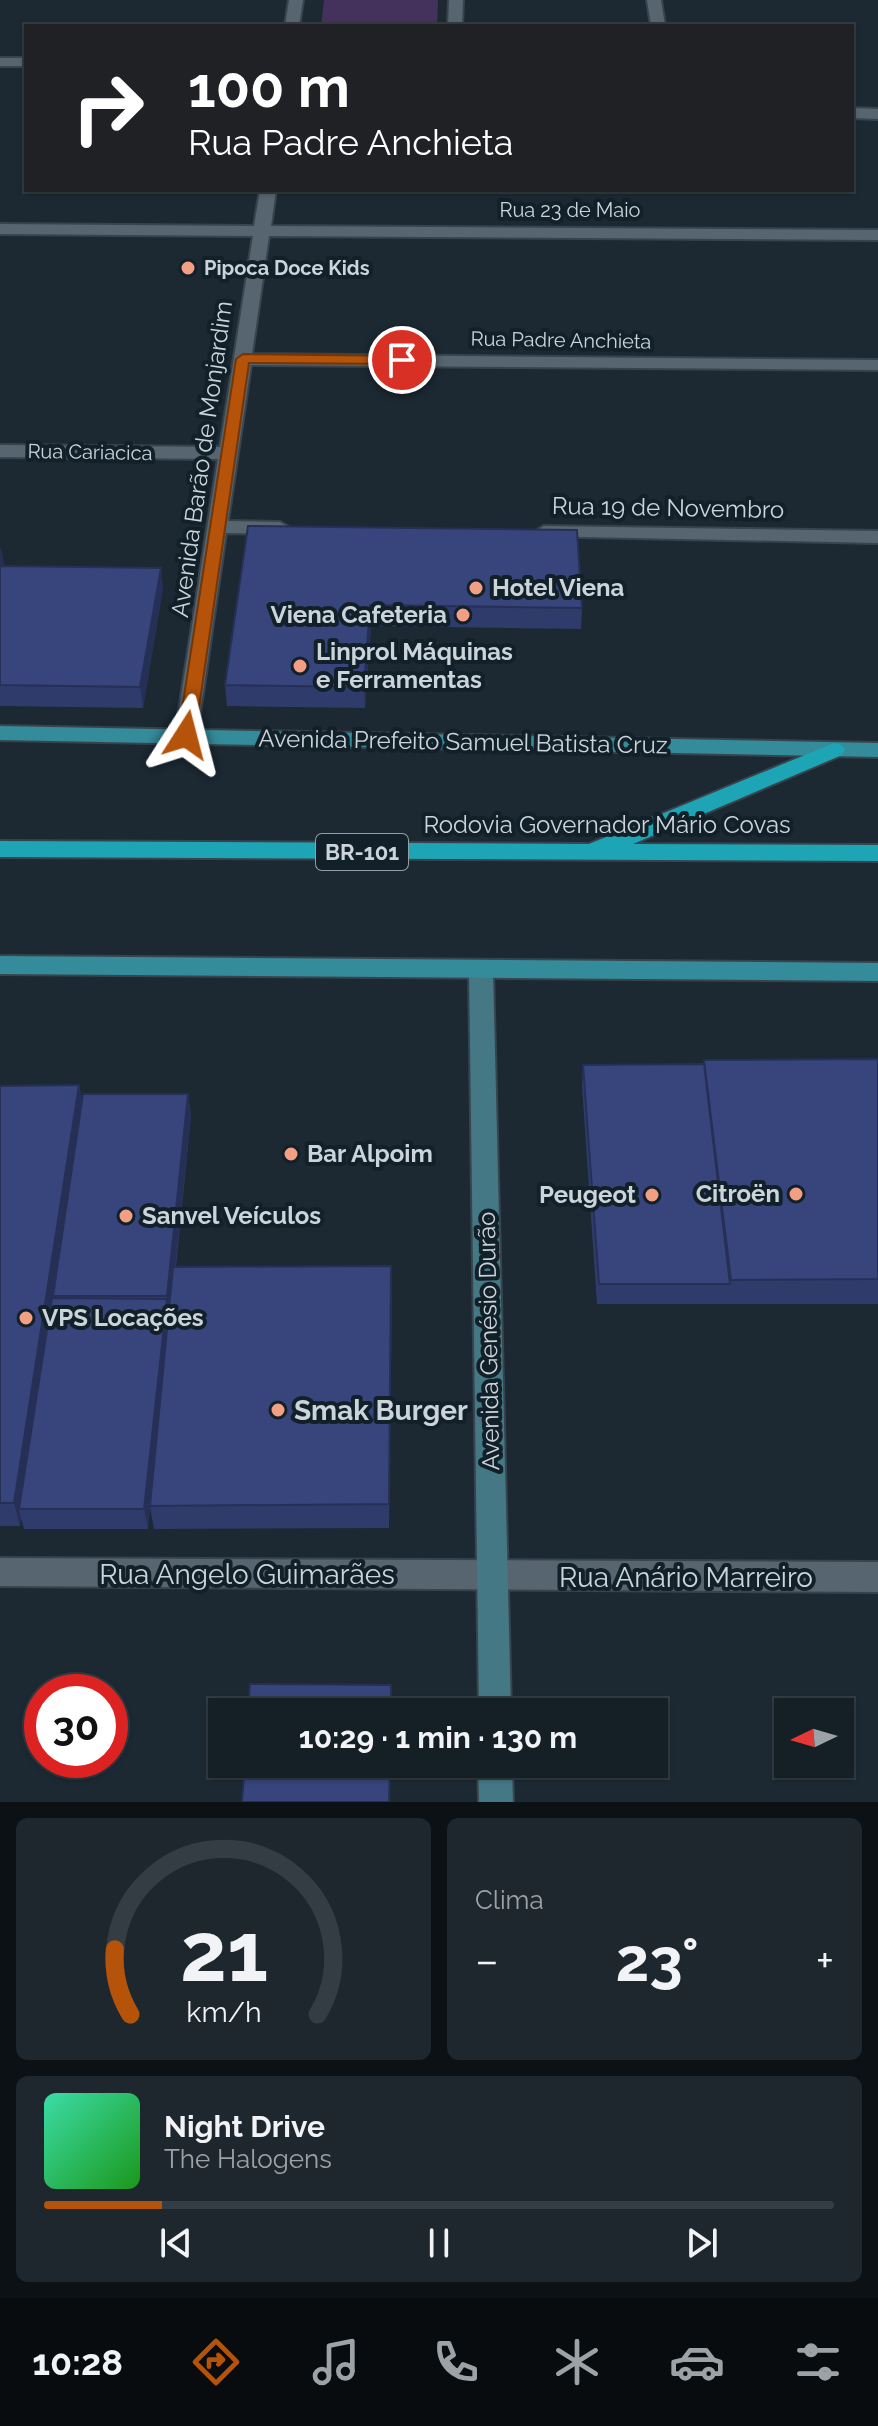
<!DOCTYPE html>
<html lang="pt">
<meta charset="utf-8">
<style>
:root{--surface:#151f26;--page:#1e272e;--text:#f1f3f6;--muted:#9da2a7;--line:#343d43;--accent:#b45309}
body{margin:0;font-family:Raleway,sans-serif;background:var(--page);color:var(--text);height:100vh;display:flex;flex-direction:column;font-size:30px;white-space:nowrap}
*{box-sizing:border-box;margin:0}
p{font-size:26px;color:var(--muted)}
.icon{flex:none;width:44px;height:44px;fill:none;stroke:currentColor;stroke-width:2;stroke-linecap:round;stroke-linejoin:round}
.map{position:relative;height:1802px;overflow:hidden}
.side{display:flex;flex-direction:column;gap:16px;padding:16px;background:#0c1115;flex:1}
.side>*{flex:none}
.banner{position:absolute;left:24px;top:24px;width:830px;height:168px;border-radius:0px;box-shadow:0 2px 6px #0004,0 0 0 2px var(--line);background:#202124;color:#fff;overflow:hidden}
.needle{width:52px;rotate:265deg}
.buttons{position:absolute;left:774px;top:1698px;display:grid;gap:16px}
.buttons a{display:grid;place-items:center;width:80px;height:80px;border-radius:0px;background:var(--surface);box-shadow:0 2px 6px #0004,0 0 0 2px var(--line);font-size:40px}
.speed{position:absolute;left:24px;top:1674px;display:flex;gap:16px;font-size:40px;font-weight:700;text-align:center}
.speed>*{display:grid;place-content:center;width:104px;height:104px;border-radius:50%;background:var(--surface);box-shadow:0 2px 6px #0004,0 0 0 2px var(--line);line-height:1}
.speed .limit{border:12px solid #d22;background:#fff;color:#111}
.pin{position:absolute;display:grid;place-items:center;width:68px;height:68px;color:#fff;margin:-34px;border:4px solid #fff;border-radius:50%;box-shadow:0 2px 8px #0007}
.me{position:absolute;width:88px;margin:-44px;rotate:9deg;stroke-linejoin:round;filter:drop-shadow(0 0 6px #0008)}
.turn{display:flex;align-items:center;gap:28px;height:168px;padding:0 32px;font-size:36px}
.turn .icon{width:104px;height:104px;stroke-width:2.5}
.turn b{display:block;font-size:56px;line-height:68px}
.big{font-size:60px;font-weight:700;line-height:1.1}
.side .widget{flex:1;display:flex;flex-direction:column;justify-content:center;gap:12px;min-width:0;padding:0 28px;border-radius:12px;background:var(--page)}
.side .dial{align-items:center;gap:0}
.dial svg{height:208px;overflow:visible;fill:none;stroke:var(--line);stroke-width:7;stroke-linecap:round;text-anchor:middle}
.dial text{fill:var(--text);stroke:none}
.song{display:flex;align-items:center;gap:24px}
.cover{width:96px;height:96px;border-radius:12px;background:linear-gradient(135deg,hsl(160 70% 55%),hsl(120 70% 35%))}
.played{height:8px;border-radius:4px;background:linear-gradient(90deg,var(--accent) 15%,var(--line) 15%)}
.keys{display:flex;justify-content:space-around;direction:ltr}
.heat{display:flex;justify-content:space-between;align-items:center;font-size:44px;direction:ltr}
.side .tiles{flex:1;display:grid;gap:16px;grid-template-columns:1fr 1fr}
.widget:last-child{grid-column:span 2}
.trip{position:absolute;left:208px;top:1698px;width:460px;height:80px;border-radius:0px;background:var(--surface);box-shadow:0 2px 6px #0004,0 0 0 2px var(--line);font-weight:700;line-height:80px;text-align:center}
.tab-bar{display:flex;height:128px;justify-content:space-around;align-items:center;background:#080c0f;color:var(--muted)}
.tab-bar .icon{width:56px;height:56px}
.tab-bar .on{color:var(--accent)}
.tab-bar b{font-size:36px;color:var(--text)}
.map>svg:first-child{display:block}
.green{fill:#44315c}
.lines{fill:none;stroke-linecap:round;stroke-linejoin:round}
.street-casing{stroke:#38444d;stroke-width:4}
.secondary-casing{stroke:#38444d;stroke-width:4}
.primary-casing{stroke:#38444d;stroke-width:4}
.highway-casing{stroke:#38444d;stroke-width:4}
.street{fill:#566570;fill-rule:evenodd}
.secondary{fill:#457885;fill-rule:evenodd}
.primary{fill:#348b99;fill-rule:evenodd}
.highway{fill:#1da5b5;fill-rule:evenodd}
.wall{fill:#2f3b6b}
.shaded-wall{fill:#263057}
.building{fill:#37457c;stroke:#263057;stroke-width:2}
.route{fill:#b45309;stroke:#753606;stroke-width:2}
.poi-dot{fill:#f39f84;stroke:#122029;stroke-width:3}
.labels{text-anchor:middle;stroke-width:8;stroke-linejoin:round;paint-order:stroke}
.far-street-label{font-size:20px;fill:#cbd4da;stroke:#122029}
.far-poi-label{font-size:20px;font-weight:bold;fill:#cbd4da;stroke:#122029;text-anchor:start}
.shield{fill:#122029;stroke:#949ea5;stroke-width:2}
.shield-label{font-size:22px;font-weight:bold;fill:#cbd4da}
.street-label{font-size:24px;fill:#cbd4da;stroke:#122029}
.poi-label{font-size:24px;font-weight:bold;fill:#cbd4da;stroke:#122029;text-anchor:start}
.near-poi-label{font-size:28px;font-weight:bold;fill:#cbd4da;stroke:#122029;text-anchor:start}
.near-street-label{font-size:28px;fill:#cbd4da;stroke:#122029}
</style>
<div class="map">
<svg width="878" height="1802" viewBox="0 0 878 1802">
<rect width="100%" height="100%" fill="#1c2933"/>
<!-- green -->
<path class="green" d="M 324,0 L 438,0 L 437,26 L 321,26 Z"/>
<g class="lines">
<!-- street casing -->
<g class="street-casing">
<g id="street">
<path d="M 289,0 L 303,0 L 299,26 L 285,26 Z"/>
<path d="M 449,0 L 463,0 L 462,26 L 448,26 Z"/>
<path d="M 647,0 L 661,0 L 665,26 L 651,26 Z"/>
<rect x="0" y="58" width="26" height="8"/>
<path d="M 852,108 L 878,109 L 878,119 L 852,118 Z"/>
<path d="M 260,190 L 276,190 L 271,226 L 878,230 L 878,240 L 269,236 L 252,354 L 878,360 L 878,370 L 251,365 L 228,521 L 280,522 L 290,528 L 280,534 L 226,533 L 197,735 L 194,740 L 178,740 L 175,735 L 218,459 L 0,457 L 0,445 L 220,447 L 253,236 L 0,234 L 0,224 L 254,226 Z"/>
<path d="M 544,526 L 878,531 L 878,543 L 537,536 L 534,532 Z"/>
<path d="M 0,1558 L 878,1562 L 878,1592 L 0,1586 Z"/>
</g>
</g>
<!-- secondary casing -->
<g class="secondary-casing">
<g id="secondary">
<path d="M 481,961 L 490,964 L 493,970 L 511,1712 L 479,1712 L 469,970 L 472,964 Z"/>
<path d="M 478,1764 L 512,1764 L 513,1802 L 479,1802 Z"/>
</g>
</g>
<!-- primary casing -->
<g class="primary-casing">
<g id="primary">
<path d="M 0,726 L 878,743 L 878,757 L 0,740 Z"/>
<path d="M 0,956 L 878,963 L 878,981 L 0,974 Z"/>
</g>
</g>
<!-- highway casing -->
<g class="highway-casing">
<path id="highway" d="M 834,743 L 842,745 L 845,750 L 842,755 L 633,844 L 878,845 L 878,861 L 0,857 L 0,841 L 589,844 Z"/>
</g>
<!-- street -->
<use href="#street" class="street"/>
<!-- secondary -->
<use href="#secondary" class="secondary"/>
<!-- primary -->
<use href="#primary" class="primary"/>
<!-- highway -->
<use href="#highway" class="highway"/>
</g>
<!-- wall -->
<g class="wall">
<path d="M 248,526 L 582,608 L 581,629 L 371,626 L 365,708 L 227,706 L 225,685 Z"/>
<path d="M 0,548 L 4,566 L 163,588 L 143,708 L 0,706 Z"/>
<path d="M 878,1059 L 878,1304 L 597,1304 L 582,1086 L 583,1065 L 704,1064 L 704,1060 Z"/>
<path d="M 79,1085 L 82,1099 L 188,1094 L 191,1116 L 176,1267 L 392,1290 L 389,1528 L 154,1529 L 150,1507 L 148,1529 L 24,1529 L 21,1518 L 20,1526 L 0,1526 L 0,1086 Z"/>
</g>
<!-- shaded-wall -->
<g class="shaded-wall">
<path d="M 1,548 L 5,568 L 0,586 L 0,552 Z"/>
<path d="M 161,568 L 163,588 L 143,708 L 140,687 Z"/>
<path d="M 370,605 L 371,626 L 365,708 L 364,687 Z"/>
<path d="M 79,1085 L 84,1110 L 53,1296 L 54,1303 L 19,1509 L 21,1518 L 20,1526 L 14,1503 Z"/>
<path d="M 188,1094 L 191,1116 L 170,1317 L 167,1296 Z"/>
<path d="M 391,1266 L 392,1290 L 389,1528 L 389,1504 Z"/>
<path d="M 167,1299 L 170,1319 L 148,1529 L 144,1509 Z"/>
</g>
<!-- building -->
<g class="building">
<path d="M 248,526 L 577,530 L 582,608 L 370,605 L 364,687 L 225,685 Z"/>
<path d="M 0,566 L 161,568 L 140,687 L 0,685 Z"/>
<path d="M 878,1059 L 878,1279 L 731,1280 L 704,1060 Z"/>
<path d="M 704,1064 L 730,1284 L 599,1284 L 583,1065 Z"/>
<path d="M 79,1085 L 14,1503 L 0,1503 L 0,1086 Z"/>
<path d="M 83,1094 L 188,1094 L 167,1296 L 53,1296 Z"/>
<path d="M 391,1266 L 389,1504 L 150,1506 L 173,1267 Z"/>
<path d="M 52,1298 L 167,1299 L 144,1509 L 19,1509 Z"/>
<path d="M 250,1684 L 391,1685 L 391,1712 L 248,1712 Z"/>
<path d="M 245,1764 L 390,1764 L 389,1802 L 242,1802 Z"/>
</g>
<!-- route -->
<path class="route" d="M 243,354 L 402,356 L 408,360 L 402,364 L 249,363 L 195,735 L 186,741 L 178,735 L 236,359 Z"/>
<!-- markers -->
<g class="poi-dot">
<circle cx="188" cy="268" r="8"/>
<circle cx="476" cy="588" r="8"/>
<circle cx="463" cy="615" r="8"/>
<circle cx="300" cy="666" r="8"/>
<circle cx="291" cy="1154" r="8"/>
<circle cx="796" cy="1194" r="8"/>
<circle cx="652" cy="1195" r="8"/>
<circle cx="126" cy="1216" r="8"/>
<circle cx="26" cy="1318" r="8"/>
<circle cx="278" cy="1410" r="8"/>
</g>
<g class="labels">
<!-- far-street labels -->
<g class="far-street-label">
<text x="570" y="217">Rua 23 de Maio</text>
<text transform="translate(561 340) rotate(1)" y="7">Rua Padre Anchieta</text>
<text transform="translate(90 452) rotate(1)" y="7">Rua Cariacica</text>
</g>
<!-- far-poi labels -->
<g class="far-poi-label">
<text x="204" y="275">Pipoca Doce Kids</text>
</g>
<!-- shield labels -->
<rect class="shield" x="316" y="834" width="92" height="36" rx="6"/>
<g class="shield-label">
<text x="362" y="860">BR-101</text>
</g>
<!-- street labels -->
<g class="street-label">
<text transform="translate(202 459) rotate(-82)" y="8">Avenida Barão de Monjardim</text>
<text transform="translate(668 508) rotate(1)" y="8">Rua 19 de Novembro</text>
<text transform="translate(463 742) rotate(1)" y="8">Avenida Prefeito Samuel Batista Cruz</text>
<text x="607" y="833">Rodovia Governador Mário Covas</text>
<text transform="translate(489 1341) rotate(-91)" y="8">Avenida Genésio Durão</text>
</g>
<!-- poi labels -->
<g class="poi-label">
<text x="492" y="596">Hotel Viena</text>
<text x="447" y="623" text-anchor="end">Viena Cafeteria</text>
<text x="316" y="660">Linprol Máquinas<tspan x="316" dy="28">e Ferramentas</tspan></text>
<text x="307" y="1162">Bar Alpoim</text>
<text x="780" y="1202" text-anchor="end">Citroën</text>
<text x="636" y="1203" text-anchor="end">Peugeot</text>
<text x="142" y="1224">Sanvel Veículos</text>
<text x="42" y="1326">VPS Locações</text>
</g>
<!-- near-poi labels -->
<g class="near-poi-label">
<text x="294" y="1420">Smak Burger</text>
</g>
<!-- near-street labels -->
<g class="near-street-label">
<text x="247" y="1584">Rua Angelo Guimarães</text>
<text x="686" y="1587">Rua Anário Marreiro</text>
</g>
</g>
</svg>
<div class="buttons">
<a><svg class="needle" viewBox="-14 -14 28 28"><path d="M0-13l5 13h-10z" fill="#e53935"/><path d="M0 13l5-13h-10z" fill="#9da2a7"/></svg></a>
</div>
<div class="speed"><div class="limit">30</div></div>
<div class="pin" style="left:402px;top:360px;background:#d93025"><svg class="icon" aria-label="arrive" viewBox="0 0 24 24"><path d="M6 21V4h12l-3 4 3 4H6"/></svg></div>
<svg class="me" style="left:186px;top:735px" viewBox="-20 -20 40 40"><path d="M0-17L14 15 0 8-14 15z" fill="#b45309" stroke="#fff" stroke-width="4"/></svg>
<div class="trip">10:29 · 1 min · 130 m</div>
<div class="banner">
<div class="turn"><svg class="icon" aria-label="right" viewBox="0 0 24 24"><path d="M7 20v-9h11M14 6l5 5-5 5"/></svg><div><b>100 m</b>Rua Padre Anchieta</div></div>
</div>
</div>
<section class="side">
<div class="tiles">
<div class="widget dial"><svg viewBox="0 0 100 80">
<path d="M14 69A42 42 0 1 1 86 69"/>
<path d="M14 69A42 42 0 0 1 8 44" stroke="#b45309"/>
<text x="50" y="56" font-size="32" font-weight="700">21</text>
<text x="50" y="72" font-size="11">km/h</text>
</svg></div>
<div class="widget"><p>Clima</p>
<div class="heat"><a>−</a><b class="big">23°</b><a>+</a></div>
</div>
<div class="widget">
<div class="song"><i class="cover"></i><div><b>Night Drive</b><p>The Halogens</p></div></div>
<div class="played"></div>
<div class="keys"><svg class="icon" aria-label="previous" viewBox="0 0 24 24"><path d="M18 5L8 12l10 7zM5 5v14"/></svg><svg class="icon" aria-label="pause" viewBox="0 0 24 24"><path d="M8 5v14M16 5v14"/></svg><svg class="icon" aria-label="next" viewBox="0 0 24 24"><path d="M6 5l10 7-10 7zM19 5v14"/></svg></div>
</div>
</div>
</section>
<nav class="tab-bar">
<b>10:28</b>
<svg class="icon on" aria-label="directions" viewBox="0 0 24 24"><path d="M12 3l9 9-9 9-9-9zM9 14v-3h6M13 9l2 2-2 2"/></svg>
<svg class="icon" aria-label="music" viewBox="0 0 24 24"><path d="M9 18V5l10-2v13"/><circle cx="6" cy="18" r="3"/><circle cx="16" cy="16" r="3"/></svg>
<svg class="icon" aria-label="phone" viewBox="0 0 24 24"><path d="M5 4h4l2 5-3 2q2 4 5 5l2-3 5 2v4C11 20 4 13 5 4z"/></svg>
<svg class="icon" aria-label="climate" viewBox="0 0 24 24"><path d="M12 3v18M4 7l16 10M4 17L20 7"/></svg>
<svg class="icon" aria-label="car" viewBox="0 0 24 24"><path d="M5 17H2v-5l4-1 3-4h7l3 4 3 1v5h-3M9 17h6M6 11h13"/><circle cx="7" cy="17" r="2"/><circle cx="17" cy="17" r="2"/></svg>
<svg class="icon" aria-label="filters" viewBox="0 0 24 24"><path d="M4 7h16M4 17h16"/><circle cx="9" cy="7" r="2"/><circle cx="15" cy="17" r="2"/></svg>
</nav>
